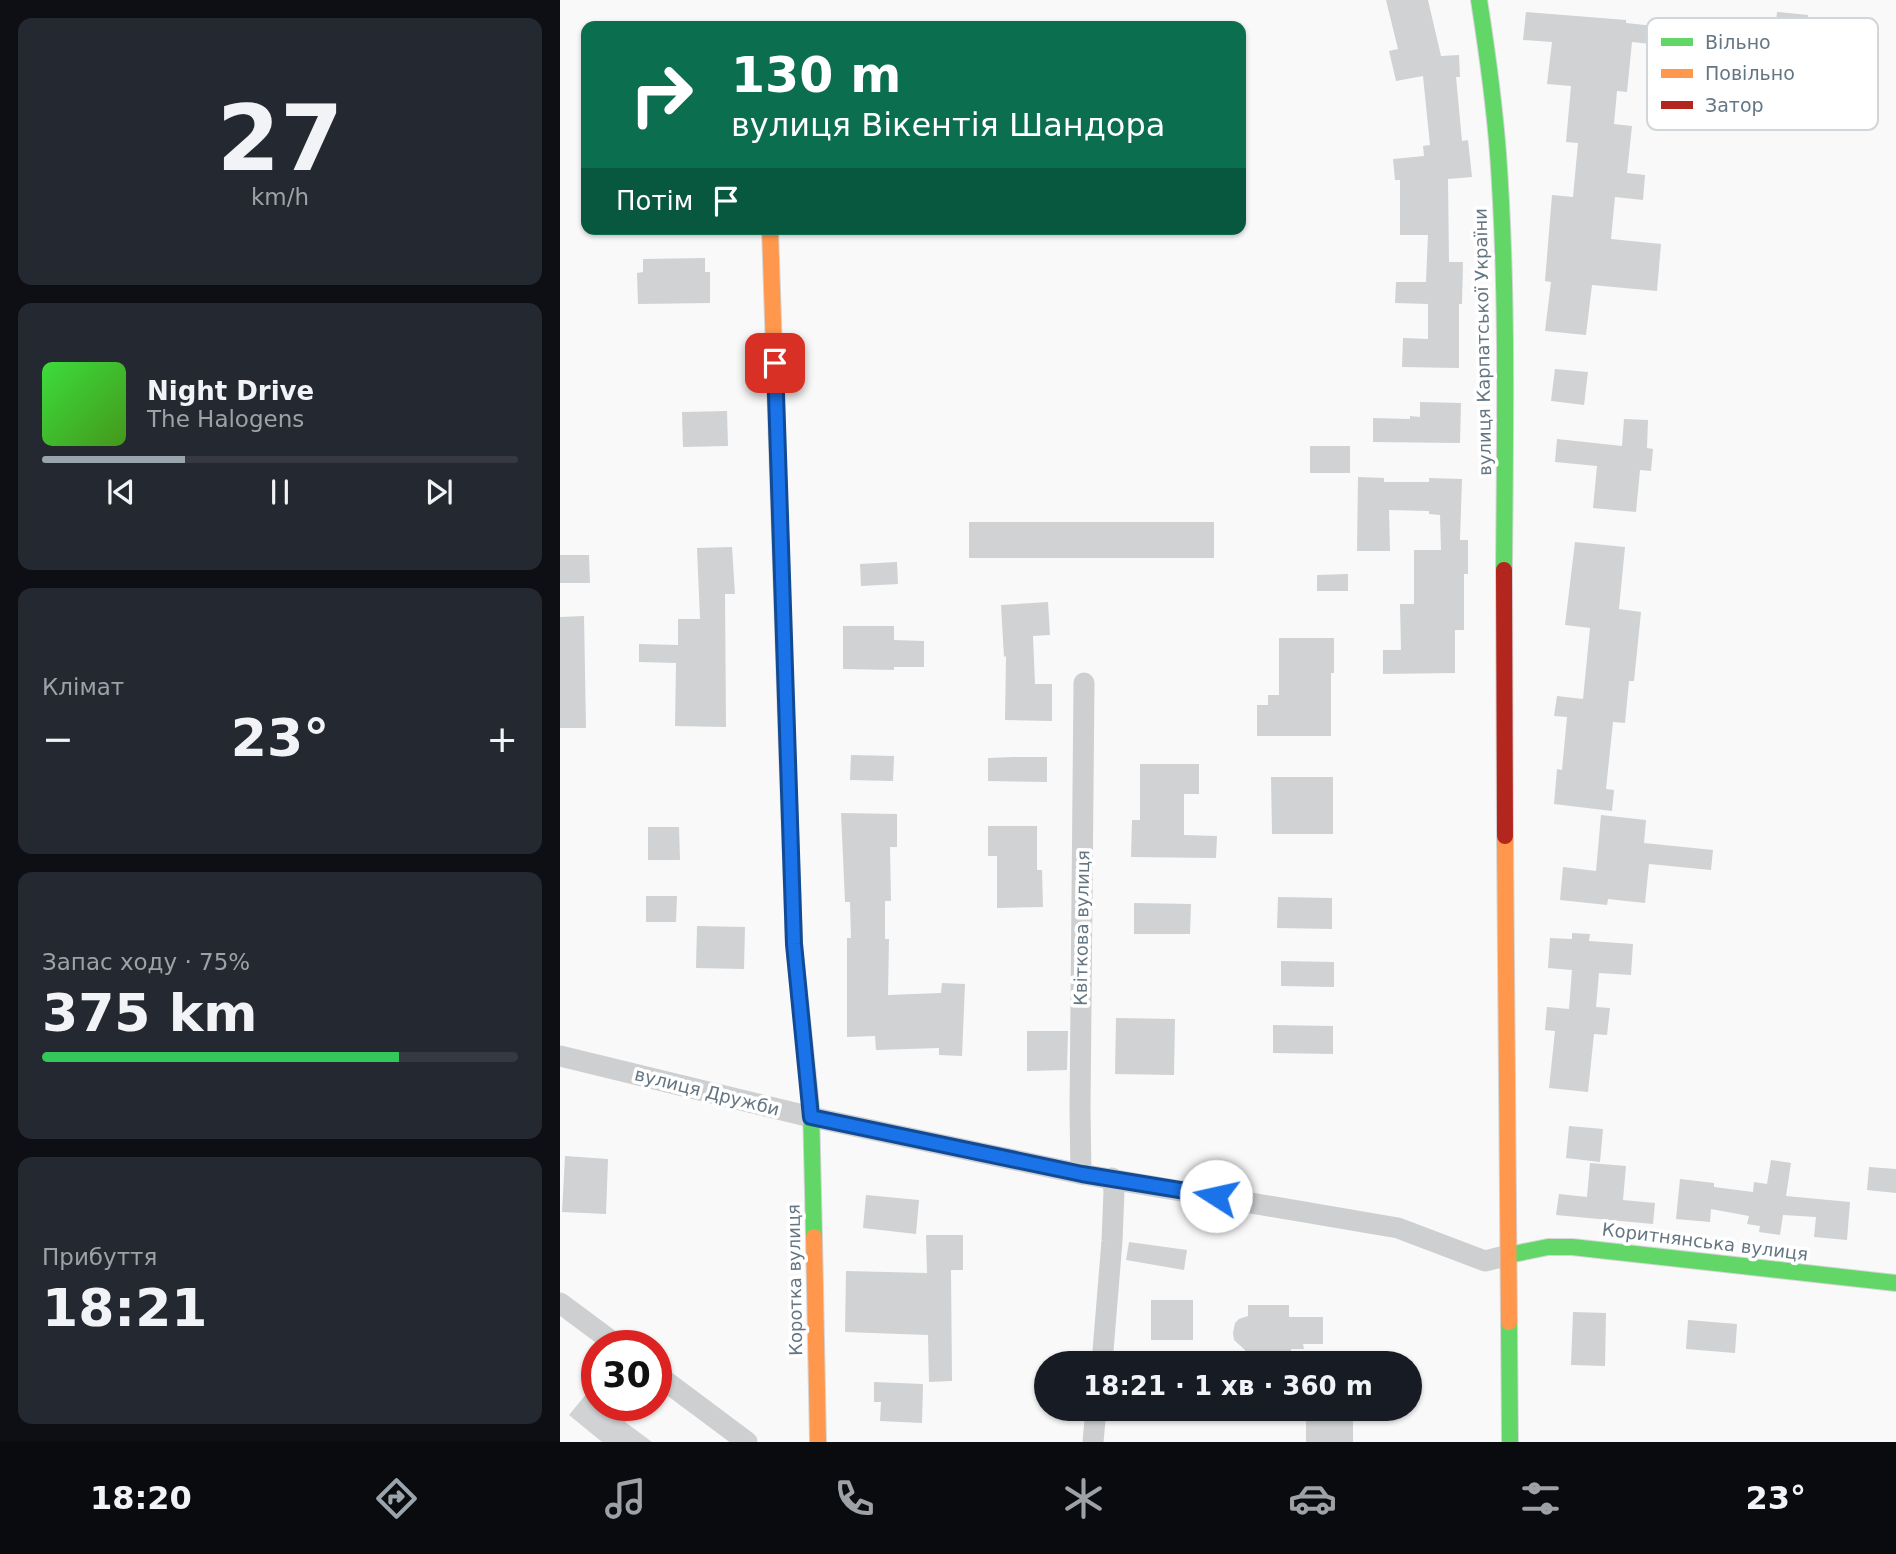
<!DOCTYPE html>
<html lang="uk">
<meta charset="utf-8">
<style>
:root{--surface:#171b24;--page:#242831;--text:#f1f3f6;--muted:#9ea1a6;--line:#363941;--accent:#99a4ac}
body{margin:0;font-family:"DejaVu Sans",sans-serif;background:var(--page);color:var(--text);height:100vh;display:flex;flex-direction:column;font-size:26px;white-space:nowrap}
*{box-sizing:border-box;margin:0}
p{font-size:23px;color:var(--muted)}
.icon{flex:none;width:38px;height:38px;fill:none;stroke:currentColor;stroke-width:2;stroke-linecap:round;stroke-linejoin:round}
.map{position:relative;flex:1;overflow:hidden}
.side{display:flex;flex-direction:column;gap:18px;padding:18px;background:#0d0f14;width:560px}
.side>*{flex:none}
.top-card{position:absolute;left:21px;top:21px;width:665px;height:214px;border-radius:14px;box-shadow:0 2px 5px #0004;background:#0b6e4f;color:#fff;overflow:hidden}
.speed{position:absolute;left:21px;top:1330px;display:flex;gap:14px;font-size:35px;font-weight:700;text-align:center}
.speed>*{display:grid;place-content:center;width:91px;height:91px;border-radius:50%;background:var(--surface);box-shadow:0 2px 5px #0004;line-height:1}
.speed .limit{border:10px solid #d22;background:#fff;color:#111}
.pin{position:absolute;display:grid;place-items:center;width:60px;height:60px;color:#fff;margin:-30px;border-radius:14px;box-shadow:0 4px 10px #0006}
.me{position:absolute;width:77px;margin:-38px;rotate:280deg;stroke-linejoin:round;filter:drop-shadow(0 0 5px #0008)}
.turn{display:flex;align-items:center;gap:24px;height:147px;padding:0 35px;font-size:32px}
.turn .icon{width:91px;height:91px;stroke-width:2.5}
.turn b{display:block;font-size:49px;line-height:60px}
.then{display:flex;align-items:center;height:66px;padding:0 35px;background:#0003;gap:14px;font-size:26px}
.big{font-size:52px;font-weight:700;line-height:1.1}
.side .tile{flex:1;display:flex;flex-direction:column;justify-content:center;gap:10px;min-width:0;padding:0 24px;border-radius:14px;background:var(--page)}
.side .dial{align-items:center;gap:0}
.dial b{font-size:91px;line-height:1}
.song{display:flex;align-items:center;gap:21px}
.cover{width:84px;height:84px;border-radius:10px;background:linear-gradient(135deg,hsl(120 70% 55%),hsl(100 70% 35%))}
.played{height:7px;border-radius:4px;background:linear-gradient(90deg,var(--accent) 30%,var(--line) 30%)}
.keys{display:flex;justify-content:space-around;direction:ltr}
.heat{display:flex;justify-content:space-between;align-items:center;font-size:38px;direction:ltr}
.charge{height:10px;border-radius:5px;background:linear-gradient(90deg,#34c759 75%,var(--line) 0)}
.trip{position:absolute;left:474px;top:1351px;width:388px;height:70px;border-radius:35px;background:var(--surface);box-shadow:0 2px 5px #0004;font-weight:700;line-height:70px;text-align:center}
.menu{display:flex;height:112px;justify-content:space-around;align-items:center;background:#090b0e;color:var(--muted)}
.menu .icon{width:49px;height:49px}
.menu .active{color:var(--accent)}
.menu b{font-size:32px;color:var(--text)}
main{display:flex;flex:1;min-height:0}
.map>svg:first-child{display:block}
.building{fill:#d0d2d3}
.lines{fill:none;stroke-linecap:round;stroke-linejoin:round}
.fast-casing{stroke:#d5d6d7;stroke-width:18}
.slow-casing{stroke:#d5d6d7;stroke-width:18}
.jam-casing{stroke:#d5d6d7;stroke-width:18}
.street{stroke:#cecfd0;stroke-width:21}
.fast{stroke:#63d668;stroke-width:16}
.slow{stroke:#ff974d;stroke-width:16}
.jam{stroke:#b3261e;stroke-width:16}
.route-casing{stroke:#114b97;stroke-width:18}
.route{stroke:#1a73e8;stroke-width:12}
.labels{text-anchor:middle;stroke-width:7;stroke-linejoin:round;paint-order:stroke}
.street-label{font-size:18px;fill:#657683;stroke:#fff}
.key{fill:#fff;stroke:#d1d6da;stroke-width:2}
.key-label{font-size:19px;fill:#657683}
</style>
<main>
<section class="side">
<div class="tile dial"><b>27</b><p>km/h</p></div>
<div class="tile">
<div class="song"><i class="cover"></i><div><b>Night Drive</b><p>The Halogens</p></div></div>
<div class="played"></div>
<div class="keys"><svg class="icon" aria-label="previous" viewBox="0 0 24 24"><path d="M18 5L8 12l10 7zM5 5v14"/></svg><svg class="icon" aria-label="pause" viewBox="0 0 24 24"><path d="M8 5v14M16 5v14"/></svg><svg class="icon" aria-label="next" viewBox="0 0 24 24"><path d="M6 5l10 7-10 7zM19 5v14"/></svg></div>
</div>
<div class="tile"><p>Клімат</p>
<div class="heat"><a>−</a><b class="big">23°</b><a>+</a></div>
</div>
<div class="tile"><p>Запас ходу · 75%</p><b class="big">375 km</b><div class="charge"></div></div>
<div class="tile"><p>Прибуття</p><b class="big">18:21</b></div>
</section>
<div class="map">
<svg width="1336" height="1442" viewBox="0 0 1336 1442">
<rect width="100%" height="100%" fill="#f9f9f9"/>
<!-- building -->
<g class="building">
<path d="M 826,0 L 868,0 L 881,56 L 899,55 L 900,77 L 896,77 L 902,141 L 908,140 L 912,177 L 888,179 L 889,262 L 903,262 L 902,304 L 899,304 L 899,368 L 842,367 L 843,338 L 868,339 L 868,304 L 835,303 L 836,282 L 866,282 L 868,235 L 840,235 L 840,180 L 835,180 L 833,159 L 864,156 L 863,146 L 870,145 L 863,76 L 836,81 L 829,51 L 838,49 Z"/>
<path d="M 966,12 L 1066,20 L 1066,23 L 1132,30 L 1130,48 L 1072,42 L 1067,92 L 1057,91 L 1054,124 L 1072,126 L 1067,173 L 1085,175 L 1083,200 L 1055,197 L 1051,239 L 1101,244 L 1097,291 L 1032,285 L 1026,335 L 985,331 L 991,282 L 985,281 L 992,195 L 1013,197 L 1018,143 L 1006,142 L 1011,86 L 987,84 L 992,42 L 963,40 Z"/>
<path d="M 1217,12 L 1248,15 L 1243,64 L 1212,61 Z"/>
<path d="M 145,258 L 145,272 L 150,272 L 150,303 L 78,304 L 77,273 L 83,272 L 83,259 Z"/>
<path d="M 995,369 L 1028,372 L 1024,405 L 991,401 Z"/>
<path d="M 860,402 L 901,403 L 900,443 L 813,442 L 813,418 L 850,419 L 850,416 L 860,417 Z"/>
<path d="M 167,411 L 168,446 L 123,447 L 122,412 Z"/>
<path d="M 1064,419 L 1088,420 L 1087,448 L 1093,449 L 1091,471 L 1080,470 L 1076,512 L 1033,508 L 1037,466 L 995,462 L 997,439 L 1062,446 Z"/>
<rect x="750" y="446" width="40" height="27"/>
<path d="M 798,477 L 824,478 L 824,482 L 869,482 L 869,478 L 902,479 L 900,540 L 908,540 L 908,574 L 904,574 L 904,630 L 895,630 L 895,673 L 823,674 L 823,650 L 841,650 L 840,604 L 854,604 L 854,550 L 881,550 L 880,515 L 869,514 L 869,511 L 829,510 L 830,551 L 797,551 Z"/>
<rect x="409" y="522" width="245" height="36"/>
<path d="M 1015,542 L 1065,547 L 1059,609 L 1081,612 L 1074,681 L 1069,681 L 1065,723 L 1053,722 L 1046,789 L 1054,790 L 1052,811 L 994,804 L 997,769 L 1002,770 L 1007,717 L 994,716 L 997,696 L 1023,699 L 1030,628 L 1005,625 Z"/>
<path d="M 172,547 L 175,594 L 165,594 L 166,727 L 115,726 L 116,663 L 79,662 L 79,644 L 118,645 L 118,619 L 140,619 L 137,548 Z"/>
<path d="M 0,555 L 29,555 L 30,583 L 0,583 Z"/>
<path d="M 337,562 L 338,584 L 301,586 L 300,564 Z"/>
<path d="M 788,574 L 788,591 L 757,591 L 757,575 Z"/>
<path d="M 488,602 L 490,635 L 473,636 L 475,684 L 492,684 L 492,721 L 445,720 L 446,656 L 444,657 L 441,605 Z"/>
<path d="M 24,616 L 26,728 L 0,728 L 0,617 Z"/>
<path d="M 283,626 L 334,626 L 334,640 L 364,641 L 364,667 L 334,667 L 334,670 L 283,669 Z"/>
<path d="M 719,638 L 774,638 L 774,673 L 771,673 L 771,736 L 697,736 L 697,705 L 708,705 L 708,695 L 719,695 Z"/>
<path d="M 291,755 L 334,756 L 333,781 L 290,780 Z"/>
<path d="M 453,757 L 487,757 L 487,782 L 428,781 L 428,758 Z"/>
<path d="M 580,764 L 639,764 L 639,794 L 624,794 L 624,835 L 657,836 L 656,858 L 571,857 L 572,820 L 580,820 Z"/>
<path d="M 711,777 L 773,777 L 773,834 L 712,834 Z"/>
<path d="M 281,813 L 337,814 L 337,847 L 330,847 L 331,901 L 325,901 L 325,939 L 329,939 L 328,995 L 381,993 L 382,983 L 405,984 L 402,1056 L 379,1055 L 379,1048 L 316,1050 L 315,1036 L 287,1037 L 287,938 L 291,938 L 290,902 L 285,902 Z"/>
<path d="M 1041,815 L 1086,820 L 1084,843 L 1153,850 L 1151,870 L 1089,864 L 1085,903 L 1048,899 L 1047,905 L 1000,900 L 1003,867 L 1036,871 Z"/>
<path d="M 428,826 L 477,826 L 477,870 L 482,870 L 483,907 L 437,908 L 437,856 L 428,856 Z"/>
<path d="M 88,827 L 119,827 L 120,860 L 88,860 Z"/>
<path d="M 86,896 L 117,896 L 116,922 L 86,922 Z"/>
<path d="M 718,897 L 772,898 L 772,929 L 717,928 Z"/>
<path d="M 574,903 L 631,904 L 630,934 L 574,934 Z"/>
<path d="M 137,926 L 185,927 L 184,969 L 136,968 Z"/>
<path d="M 1012,933 L 1030,934 L 1029,941 L 1073,944 L 1071,975 L 1039,973 L 1036,1007 L 1050,1008 L 1047,1035 L 1034,1034 L 1028,1092 L 989,1088 L 995,1031 L 985,1030 L 987,1007 L 1009,1009 L 1012,970 L 988,968 L 990,938 L 1012,939 Z"/>
<path d="M 721,961 L 774,962 L 774,987 L 721,986 Z"/>
<path d="M 556,1018 L 615,1019 L 614,1075 L 555,1074 Z"/>
<path d="M 713,1025 L 773,1026 L 773,1054 L 713,1053 Z"/>
<path d="M 467,1031 L 508,1031 L 507,1070 L 467,1071 Z"/>
<path d="M 1009,1126 L 1043,1129 L 1040,1162 L 1006,1158 Z"/>
<path d="M 5,1156 L 48,1159 L 46,1214 L 2,1212 Z"/>
<path d="M 1211,1160 L 1231,1163 L 1226,1196 L 1290,1202 L 1287,1240 L 1254,1237 L 1256,1217 L 1223,1215 L 1220,1235 L 1199,1232 L 1200,1226 L 1187,1224 L 1189,1216 L 1151,1209 L 1150,1222 L 1116,1219 L 1120,1179 L 1154,1183 L 1154,1187 L 1193,1192 L 1194,1182 L 1207,1184 Z"/>
<path d="M 1030,1163 L 1066,1166 L 1063,1200 L 1095,1203 L 1093,1224 L 996,1215 L 999,1194 L 1027,1197 Z"/>
<path d="M 1309,1167 L 1336,1169 L 1336,1193 L 1307,1190 Z"/>
<path d="M 306,1195 L 359,1200 L 356,1234 L 303,1228 Z"/>
<path d="M 366,1235 L 403,1235 L 403,1270 L 391,1270 L 392,1381 L 369,1382 L 368,1335 L 285,1332 L 286,1271 L 367,1273 Z"/>
<path d="M 569,1242 L 627,1250 L 624,1270 L 566,1260 Z"/>
<rect x="591" y="1300" width="42" height="40"/>
<path d="M 688,1305 L 729,1305 L 729,1317 L 763,1317 L 763,1344 L 743,1344 L 744,1349 L 731,1349 L 731,1363 L 685,1363 L 685,1350 L 674,1340 L 673,1333 L 675,1323 L 679,1319 L 688,1316 Z"/>
<path d="M 1013,1312 L 1046,1313 L 1045,1366 L 1011,1365 Z"/>
<path d="M 1128,1320 L 1177,1324 L 1175,1353 L 1126,1349 Z"/>
<path d="M 37,1381 L 37,1405 L 61,1405 L 72,1414 L 65,1422 L 92,1442 L 42,1442 L 9,1415 Z"/>
<path d="M 314,1382 L 363,1384 L 362,1423 L 320,1421 L 321,1402 L 314,1402 Z"/>
<rect x="746" y="1409" width="47" height="33"/>
</g>
<g class="lines">
<!-- fast casing -->
<g class="fast-casing">
<g id="fast">
<path d="M 919,0 C 927,51 934,102 938,153 C 948,292 945,431 944,570"/>
<path d="M 227,747 L 234,944 L 251,1107 L 254,1237"/>
<path d="M 949,1255 L 988,1247 L 1012,1247 L 1336,1283"/>
<path d="M 949,1322 L 950,1442"/>
</g>
</g>
<!-- slow casing -->
<g class="slow-casing">
<g id="slow">
<path d="M 210,229 L 227,747"/>
<path d="M 945,836 L 949,1322"/>
<path d="M 254,1237 L 258,1442"/>
</g>
</g>
<!-- jam casing -->
<g class="jam-casing">
<path id="jam" d="M 944,570 L 945,836"/>
</g>
<!-- street -->
<g class="street">
<path d="M 0,1056 L 251,1117 L 521,1174 L 838,1228 L 925,1261 L 949,1255"/>
<path d="M 521,1174 L 520,1110 L 524,683"/>
<path d="M 0,1303 L 58,1346"/>
<path d="M 542,1363 L 552,1241 L 554,1191 L 552,1178"/>
<path d="M 96,1374 L 187,1442"/>
<path d="M 533,1442 L 536,1409"/>
</g>
<!-- fast -->
<use href="#fast" class="fast"/>
<!-- slow -->
<use href="#slow" class="slow"/>
<!-- jam -->
<use href="#jam" class="jam"/>
</g>
<g class="lines">
<!-- route casing -->
<g class="route-casing">
<path id="route" d="M 215,363 L 234,944 L 251,1117 L 522,1174 L 656,1196"/>
</g>
<!-- route -->
<use href="#route" class="route"/>
</g>
<g class="labels">
<!-- street labels -->
<g class="street-label">
<text transform="translate(923 342) rotate(-91)" y="6">вулиця Карпатської України</text>
<text transform="translate(522 928) rotate(-89)" y="6">Квіткова вулиця</text>
<text transform="translate(147 1092) rotate(14)" y="6">вулиця Дружби</text>
<text transform="translate(1145 1242) rotate(7)" y="6">Коритнянська вулиця</text>
<text transform="translate(235 1280) rotate(-91)" y="6">Коротка вулиця</text>
</g>
</g>
<!-- legend -->
<rect x="1087" y="18" width="231" height="112" rx="10" class="key"/>
<rect x="1101" y="38" width="32" height="8" fill="#63d668"/>
<rect x="1101" y="69" width="32" height="9" fill="#ff974d"/>
<rect x="1101" y="101" width="32" height="8" fill="#b3261e"/>
<g class="key-label">
<text x="1145" y="49">Вільно</text>
<text x="1145" y="80">Повільно</text>
<text x="1145" y="112">Затор</text>
</g>
</svg>
<div class="speed"><div class="limit">30</div></div>
<div class="pin" style="left:215px;top:363px;background:#d93025"><svg class="icon" aria-label="arrive" viewBox="0 0 24 24"><path d="M6 21V4h12l-3 4 3 4H6"/></svg></div>
<svg class="me" style="left:656px;top:1196px" viewBox="-20 -20 40 40"><circle r="19" fill="#fff"/><path d="M0-13L10 11 0 6-10 11z" fill="#1a73e8"/></svg>
<div class="trip">18:21 · 1 хв · 360 m</div>
<div class="top-card">
<div class="turn"><svg class="icon" aria-label="right" viewBox="0 0 24 24"><path d="M7 20v-9h11M14 6l5 5-5 5"/></svg><div><b>130 m</b>вулиця Вікентія Шандора</div></div>
<div class="then">Потім<svg class="icon" aria-label="arrive" viewBox="0 0 24 24"><path d="M6 21V4h12l-3 4 3 4H6"/></svg></div>
</div>
</div>
</main>
<nav class="menu">
<b>18:20</b>
<svg class="icon active" aria-label="directions" viewBox="0 0 24 24"><path d="M12 3l9 9-9 9-9-9zM9 14v-3h6M13 9l2 2-2 2"/></svg>
<svg class="icon" aria-label="music" viewBox="0 0 24 24"><path d="M9 18V5l10-2v13"/><circle cx="6" cy="18" r="3"/><circle cx="16" cy="16" r="3"/></svg>
<svg class="icon" aria-label="phone" viewBox="0 0 24 24"><path d="M5 4h4l2 5-3 2q2 4 5 5l2-3 5 2v4C11 20 4 13 5 4z"/></svg>
<svg class="icon" aria-label="climate" viewBox="0 0 24 24"><path d="M12 3v18M4 7l16 10M4 17L20 7"/></svg>
<svg class="icon" aria-label="car" viewBox="0 0 24 24"><path d="M5 17H2v-5l4-1 3-4h7l3 4 3 1v5h-3M9 17h6M6 11h13"/><circle cx="7" cy="17" r="2"/><circle cx="17" cy="17" r="2"/></svg>
<svg class="icon" aria-label="filters" viewBox="0 0 24 24"><path d="M4 7h16M4 17h16"/><circle cx="9" cy="7" r="2"/><circle cx="15" cy="17" r="2"/></svg>
<b>23°</b>
</nav>
